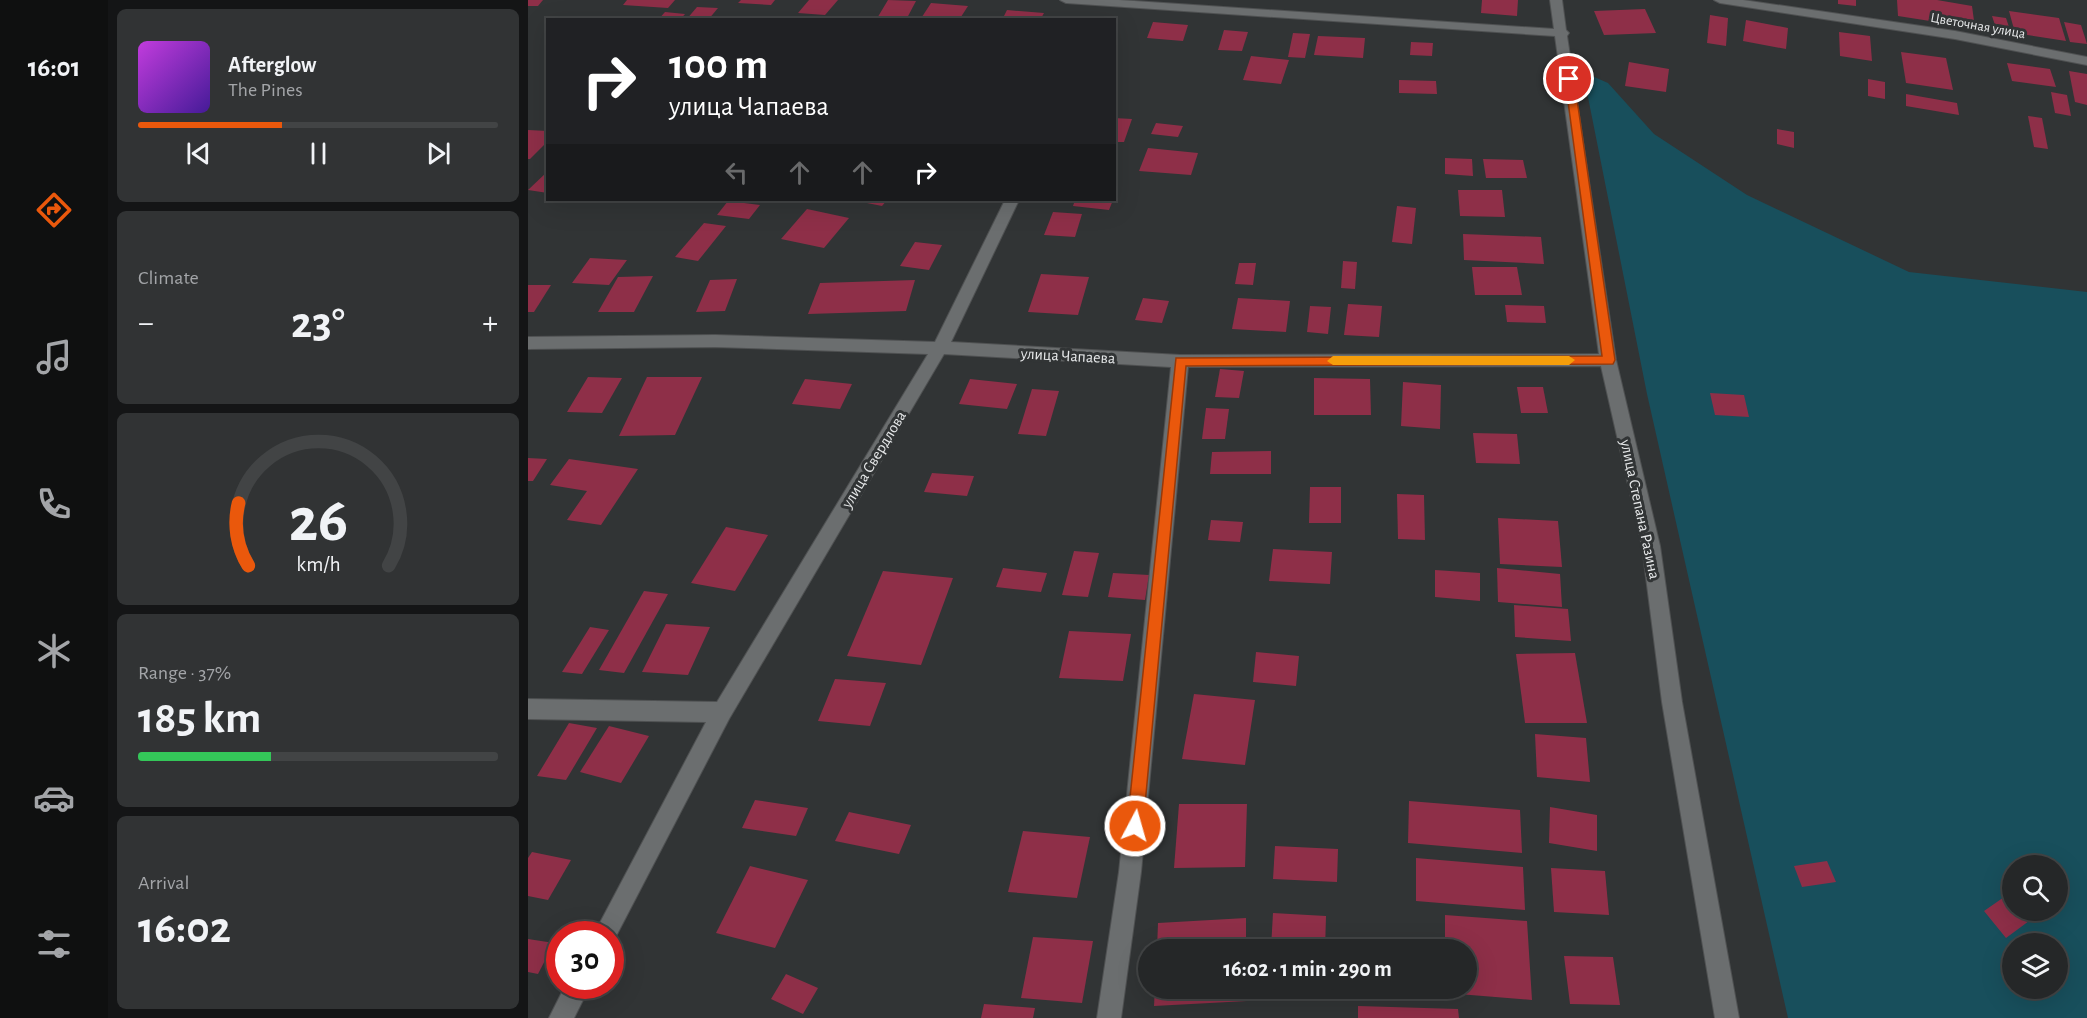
<!DOCTYPE html>
<meta charset="utf-8">
<style>
:root{--surface:#252728;--page:#313334;--text:#f1f3f6;--muted:#a3a5a8;--line:#424445;--accent:#ea580c}
body{margin:0;font-family:"Alegreya Sans",sans-serif;background:var(--page);color:var(--text);height:100vh;display:flex;flex-direction:column;font-size:22px;white-space:nowrap}
*{box-sizing:border-box;margin:0}
p{font-size:20px;color:var(--muted)}
.icon{flex:none;width:33px;height:33px;fill:none;stroke:currentColor;stroke-width:2;stroke-linecap:round;stroke-linejoin:round}
.map{position:relative;flex:1;overflow:hidden}
.details{display:flex;flex-direction:column;gap:9px;padding:9px;background:#141516;width:420px}
.details>*{flex:none}
.guide{position:absolute;left:18px;top:18px;width:570px;height:183px;border-radius:0px;box-shadow:0 6px 24px #0002,0 0 0 2px var(--line);background:#202124;color:#fff;overflow:hidden}
.buttons{position:absolute;left:1474px;top:855px;display:grid;gap:12px}
.buttons a{display:grid;place-items:center;width:66px;height:66px;border-radius:50%;background:var(--surface);box-shadow:0 6px 24px #0002,0 0 0 2px var(--line);font-size:30px}
.speed{position:absolute;left:18px;top:921px;display:flex;gap:12px;font-size:30px;font-weight:700;text-align:center}
.speed>*{display:grid;place-content:center;width:78px;height:78px;border-radius:50%;background:var(--surface);box-shadow:0 6px 24px #0002,0 0 0 2px var(--line);line-height:1}
.speed .limit{border:9px solid #d22;background:#fff;color:#111}
.pin{position:absolute;display:grid;place-items:center;width:51px;height:51px;color:#fff;margin:-26px;border:3px solid #fff;border-radius:50%;box-shadow:0 2px 6px #0007}
.me{position:absolute;width:66px;margin:-33px;rotate:6deg;stroke-linejoin:round;filter:drop-shadow(0 0 4px #0008)}
.turn{display:flex;align-items:center;gap:21px;height:126px;padding:0 24px;font-size:27px}
.turn .icon{width:78px;height:78px;stroke-width:2.5}
.turn b{display:block;font-size:42px;line-height:51px}
.lanes{display:flex;align-items:center;height:57px;padding:0 24px;background:#0003;justify-content:center;gap:30px;direction:ltr}
.lanes .off{opacity:.35}
.big{font-size:45px;font-weight:700;line-height:1.1}
.details .widget{flex:1;display:flex;flex-direction:column;justify-content:center;gap:9px;min-width:0;padding:0 21px;border-radius:9px;background:var(--page)}
.details .dial{align-items:center;gap:0}
.dial svg{height:156px;overflow:visible;fill:none;stroke:var(--line);stroke-width:7;stroke-linecap:round;text-anchor:middle}
.dial text{fill:var(--text);stroke:none}
.song{display:flex;align-items:center;gap:18px}
.cover{width:72px;height:72px;border-radius:9px;background:linear-gradient(135deg,hsl(290 70% 55%),hsl(260 70% 35%))}
.played{height:6px;border-radius:3px;background:linear-gradient(90deg,var(--accent) 40%,var(--line) 40%)}
.keys{display:flex;justify-content:space-around;direction:ltr}
.heat{display:flex;justify-content:space-between;align-items:center;font-size:33px;direction:ltr}
.charge{height:9px;border-radius:4px;background:linear-gradient(90deg,#34c759 37%,var(--line) 0)}
.trip{position:absolute;left:610px;top:939px;width:339px;height:60px;border-radius:30px;background:var(--surface);box-shadow:0 6px 24px #0002,0 0 0 2px var(--line);font-weight:700;line-height:60px;text-align:center}
main{display:flex;flex:1;min-height:0}
.tabs{display:flex;flex-direction:column;width:108px;justify-content:space-around;align-items:center;background:#0f1010;color:var(--muted)}
.tabs .icon{width:42px;height:42px}
.tabs .on{color:var(--accent)}
.tabs b{font-size:27px;color:var(--text)}
.map>svg:first-child{display:block}
.green{fill:#184f5c;fill-rule:evenodd}
.building{fill:#8e2f48}
.lines{fill:none;stroke-linecap:round;stroke-linejoin:round}
.minor-casing{stroke:#4f5152;stroke-width:2}
.minor{fill:#6b6e6f;fill-rule:evenodd}
.route{fill:#ea580c;stroke:#983908;stroke-width:1.5}
.slow{fill:#f59e0b}
.labels{text-anchor:middle;stroke-width:6;stroke-linejoin:round;paint-order:stroke}
.far-street-label{font-size:14px;fill:#e7e9ea;stroke:#313435}
.street-label{font-size:16px;fill:#e7e9ea;stroke:#313435}
</style>
<main>
<nav class="tabs">
<b>16:01</b>
<svg class="icon on" aria-label="directions" viewBox="0 0 24 24"><path d="M12 3l9 9-9 9-9-9zM9 14v-3h6M13 9l2 2-2 2"/></svg>
<svg class="icon" aria-label="music" viewBox="0 0 24 24"><path d="M9 18V5l10-2v13"/><circle cx="6" cy="18" r="3"/><circle cx="16" cy="16" r="3"/></svg>
<svg class="icon" aria-label="phone" viewBox="0 0 24 24"><path d="M5 4h4l2 5-3 2q2 4 5 5l2-3 5 2v4C11 20 4 13 5 4z"/></svg>
<svg class="icon" aria-label="climate" viewBox="0 0 24 24"><path d="M12 3v18M4 7l16 10M4 17L20 7"/></svg>
<svg class="icon" aria-label="car" viewBox="0 0 24 24"><path d="M5 17H2v-5l4-1 3-4h7l3 4 3 1v5h-3M9 17h6M6 11h13"/><circle cx="7" cy="17" r="2"/><circle cx="17" cy="17" r="2"/></svg>
<svg class="icon" aria-label="filters" viewBox="0 0 24 24"><path d="M4 7h16M4 17h16"/><circle cx="9" cy="7" r="2"/><circle cx="15" cy="17" r="2"/></svg>
</nav>
<section class="details">
<div class="widget">
<div class="song"><i class="cover"></i><div><b>Afterglow</b><p>The Pines</p></div></div>
<div class="played"></div>
<div class="keys"><svg class="icon" aria-label="previous" viewBox="0 0 24 24"><path d="M18 5L8 12l10 7zM5 5v14"/></svg><svg class="icon" aria-label="pause" viewBox="0 0 24 24"><path d="M8 5v14M16 5v14"/></svg><svg class="icon" aria-label="next" viewBox="0 0 24 24"><path d="M6 5l10 7-10 7zM19 5v14"/></svg></div>
</div>
<div class="widget"><p>Climate</p>
<div class="heat"><a>−</a><b class="big">23°</b><a>+</a></div>
</div>
<div class="widget dial"><svg viewBox="0 0 100 80">
<path d="M14 69A42 42 0 1 1 86 69"/>
<path d="M14 69A42 42 0 0 1 9 37" stroke="#ea580c"/>
<text x="50" y="56" font-size="32" font-weight="700">26</text>
<text x="50" y="72" font-size="11">km/h</text>
</svg></div>
<div class="widget"><p>Range · 37%</p><b class="big">185 km</b><div class="charge"></div></div>
<div class="widget"><p>Arrival</p><b class="big">16:02</b></div>
</section>
<div class="map">
<svg width="1559" height="1018" viewBox="0 0 1559 1018">
<rect width="100%" height="100%" fill="#313435"/>
<!-- green -->
<path class="green" d="M 1055,72 L 1080,83 L 1126,134 L 1219,195 L 1381,272 L 1559,292 L 1559,1018 L 1260,1018 L 1119,394 ZM 1485,866 L 1530,866 L 1530,910 L 1485,910 ZM 1485,944 L 1530,944 L 1530,988 L 1485,988 Z"/>
<!-- building -->
<g class="building">
<path d="M 0,0 L 15,0 L 10,6 L 0,6 Z"/>
<path d="M 99,0 L 147,0 L 140,8 L 95,5 Z"/>
<path d="M 213,0 L 247,0 L 243,5 L 210,3 Z"/>
<path d="M 281,0 L 310,0 L 297,15 L 270,13 Z"/>
<path d="M 360,0 L 388,1 L 378,20 L 348,20 Z"/>
<path d="M 954,0 L 990,0 L 989,16 L 953,13 Z"/>
<path d="M 1310,0 L 1328,0 L 1328,6 L 1310,4 Z"/>
<path d="M 1369,0 L 1409,0 L 1444,6 L 1447,28 L 1370,16 Z"/>
<path d="M 403,3 L 440,6 L 431,20 L 392,20 Z"/>
<path d="M 169,7 L 190,8 L 180,20 L 158,20 Z"/>
<path d="M 1117,9 L 1128,33 L 1076,35 L 1066,11 Z"/>
<path d="M 479,10 L 516,13 L 512,20 L 474,20 Z"/>
<path d="M 1481,11 L 1531,18 L 1538,41 L 1487,33 Z"/>
<path d="M 137,12 L 157,14 L 152,20 L 130,20 Z"/>
<path d="M 1182,15 L 1200,18 L 1198,46 L 1179,43 Z"/>
<path d="M 1464,16 L 1478,18 L 1483,33 L 1469,31 Z"/>
<path d="M 1218,20 L 1260,28 L 1258,49 L 1215,41 Z"/>
<path d="M 625,22 L 660,25 L 655,41 L 619,38 Z"/>
<path d="M 1536,22 L 1553,25 L 1559,44 L 1542,42 Z"/>
<path d="M 696,30 L 720,32 L 714,51 L 690,50 Z"/>
<path d="M 1311,32 L 1342,36 L 1344,61 L 1312,56 Z"/>
<path d="M 765,33 L 782,34 L 777,58 L 760,57 Z"/>
<path d="M 790,36 L 837,38 L 835,58 L 786,55 Z"/>
<path d="M 883,42 L 905,43 L 904,56 L 882,55 Z"/>
<path d="M 1373,52 L 1418,58 L 1425,90 L 1378,83 Z"/>
<path d="M 723,56 L 761,60 L 753,84 L 715,80 Z"/>
<path d="M 1101,62 L 1141,69 L 1138,92 L 1097,86 Z"/>
<path d="M 1479,63 L 1522,69 L 1528,87 L 1484,81 Z"/>
<path d="M 1541,71 L 1559,74 L 1559,105 L 1547,102 Z"/>
<path d="M 1340,79 L 1357,82 L 1357,99 L 1340,96 Z"/>
<path d="M 871,80 L 908,81 L 909,94 L 871,93 Z"/>
<path d="M 1523,92 L 1539,95 L 1543,116 L 1527,113 Z"/>
<path d="M 1378,94 L 1429,103 L 1431,115 L 1378,106 Z"/>
<path d="M 1500,116 L 1514,118 L 1520,149 L 1506,147 Z"/>
<path d="M 586,118 L 604,119 L 596,142 L 586,142 Z"/>
<path d="M 628,123 L 655,126 L 650,137 L 623,134 Z"/>
<path d="M 1249,129 L 1266,132 L 1266,148 L 1249,144 Z"/>
<path d="M 0,130 L 20,131 L 20,141 L 2,159 L 0,159 Z"/>
<path d="M 620,148 L 670,153 L 663,175 L 611,171 Z"/>
<path d="M 917,158 L 944,159 L 945,176 L 917,174 Z"/>
<path d="M 955,159 L 995,160 L 999,178 L 958,178 Z"/>
<path d="M 20,171 L 20,193 L 0,190 Z"/>
<path d="M 930,190 L 974,190 L 977,217 L 932,216 Z"/>
<path d="M 341,200 L 359,200 L 354,206 L 339,203 Z"/>
<path d="M 547,200 L 585,200 L 581,210 L 545,206 Z"/>
<path d="M 200,201 L 232,205 L 221,219 L 189,215 Z"/>
<path d="M 869,206 L 888,208 L 884,244 L 864,242 Z"/>
<path d="M 279,209 L 321,218 L 296,248 L 253,239 Z"/>
<path d="M 525,212 L 554,214 L 547,237 L 516,235 Z"/>
<path d="M 176,223 L 198,226 L 170,261 L 147,257 Z"/>
<path d="M 935,234 L 1013,237 L 1016,264 L 936,260 Z"/>
<path d="M 387,242 L 414,245 L 401,270 L 372,266 Z"/>
<path d="M 62,258 L 99,260 L 81,285 L 44,283 Z"/>
<path d="M 815,261 L 829,262 L 827,289 L 813,288 Z"/>
<path d="M 711,263 L 728,263 L 725,285 L 707,284 Z"/>
<path d="M 944,267 L 989,267 L 994,295 L 947,295 Z"/>
<path d="M 513,274 L 561,277 L 550,315 L 500,312 Z"/>
<path d="M 125,276 L 106,312 L 70,312 L 90,277 Z"/>
<path d="M 209,279 L 197,311 L 168,312 L 182,280 Z"/>
<path d="M 387,280 L 378,311 L 280,314 L 292,283 Z"/>
<path d="M 0,285 L 23,285 L 6,312 L 0,312 Z"/>
<path d="M 615,298 L 641,301 L 634,323 L 607,320 Z"/>
<path d="M 710,298 L 762,301 L 758,332 L 704,329 Z"/>
<path d="M 820,304 L 854,306 L 851,337 L 816,335 Z"/>
<path d="M 977,305 L 1016,306 L 1018,323 L 979,322 Z"/>
<path d="M 782,306 L 803,307 L 800,334 L 779,332 Z"/>
<path d="M 692,369 L 716,371 L 711,398 L 687,397 Z"/>
<path d="M 60,377 L 94,378 L 74,413 L 39,412 Z"/>
<path d="M 119,377 L 174,377 L 147,435 L 91,436 Z"/>
<path d="M 786,378 L 842,379 L 843,415 L 786,415 Z"/>
<path d="M 277,379 L 324,384 L 312,409 L 264,404 Z"/>
<path d="M 442,379 L 489,384 L 479,409 L 431,404 Z"/>
<path d="M 875,382 L 913,385 L 912,429 L 873,426 Z"/>
<path d="M 989,387 L 1015,387 L 1020,413 L 993,413 Z"/>
<path d="M 504,389 L 531,391 L 518,436 L 490,434 Z"/>
<path d="M 1182,393 L 1216,395 L 1221,417 L 1187,415 Z"/>
<path d="M 678,408 L 701,409 L 697,439 L 674,439 Z"/>
<path d="M 945,433 L 989,434 L 992,464 L 948,463 Z"/>
<path d="M 743,451 L 743,474 L 682,474 L 684,452 Z"/>
<path d="M 0,458 L 19,459 L 5,481 L 0,481 Z"/>
<path d="M 41,459 L 110,469 L 73,525 L 39,520 L 59,491 L 22,485 Z"/>
<path d="M 404,473 L 446,476 L 439,496 L 396,492 Z"/>
<path d="M 782,487 L 813,487 L 813,523 L 781,523 Z"/>
<path d="M 869,494 L 896,495 L 897,540 L 870,539 Z"/>
<path d="M 970,518 L 1030,521 L 1034,567 L 972,564 Z"/>
<path d="M 683,520 L 715,522 L 712,542 L 680,540 Z"/>
<path d="M 198,527 L 240,535 L 207,591 L 163,583 Z"/>
<path d="M 745,549 L 804,552 L 802,584 L 741,581 Z"/>
<path d="M 546,551 L 571,553 L 560,597 L 534,595 Z"/>
<path d="M 475,568 L 519,573 L 513,592 L 468,587 Z"/>
<path d="M 969,568 L 1032,574 L 1034,607 L 970,602 Z"/>
<path d="M 907,570 L 952,573 L 952,601 L 907,597 Z"/>
<path d="M 355,571 L 425,578 L 393,665 L 319,656 Z"/>
<path d="M 585,573 L 621,575 L 617,600 L 580,597 Z"/>
<path d="M 116,591 L 140,594 L 96,673 L 71,670 Z"/>
<path d="M 986,605 L 1040,609 L 1043,641 L 987,637 Z"/>
<path d="M 138,624 L 182,627 L 160,675 L 114,672 Z"/>
<path d="M 62,627 L 81,630 L 54,674 L 34,672 Z"/>
<path d="M 541,631 L 603,634 L 595,681 L 531,678 Z"/>
<path d="M 728,652 L 771,656 L 768,686 L 725,682 Z"/>
<path d="M 1047,653 L 1059,723 L 997,723 L 988,654 Z"/>
<path d="M 307,679 L 358,683 L 342,726 L 290,721 Z"/>
<path d="M 666,694 L 727,700 L 717,765 L 654,759 Z"/>
<path d="M 41,723 L 69,728 L 38,780 L 9,776 Z"/>
<path d="M 81,726 L 121,736 L 93,783 L 52,772 Z"/>
<path d="M 1007,734 L 1058,738 L 1062,782 L 1009,777 Z"/>
<path d="M 227,800 L 280,808 L 268,836 L 214,828 Z"/>
<path d="M 881,801 L 992,810 L 994,853 L 880,843 Z"/>
<path d="M 651,804 L 719,804 L 717,867 L 646,868 Z"/>
<path d="M 1022,807 L 1069,815 L 1069,851 L 1021,843 Z"/>
<path d="M 321,812 L 383,825 L 371,854 L 307,841 Z"/>
<path d="M 495,831 L 562,837 L 549,898 L 480,892 Z"/>
<path d="M 747,846 L 810,849 L 809,882 L 745,879 Z"/>
<path d="M 4,852 L 43,860 L 20,900 L 0,896 L 0,858 Z"/>
<path d="M 888,858 L 995,867 L 997,910 L 888,901 Z"/>
<path d="M 1299,861 L 1308,882 L 1274,887 L 1266,866 Z"/>
<path d="M 222,866 L 280,880 L 247,948 L 188,933 Z"/>
<path d="M 1023,868 L 1077,871 L 1081,915 L 1026,912 Z"/>
<path d="M 1479,895 L 1485,902 L 1485,910 L 1492,910 L 1501,921 L 1478,938 L 1456,911 Z"/>
<path d="M 745,913 L 798,916 L 797,950 L 743,948 Z"/>
<path d="M 917,915 L 999,921 L 1004,1000 L 918,993 L 918,988 L 939,988 L 939,950 L 917,950 Z"/>
<path d="M 718,918 L 718,950 L 629,950 L 630,923 Z"/>
<path d="M 505,937 L 565,941 L 554,1003 L 493,998 Z"/>
<path d="M 0,939 L 26,943 L 10,974 L 0,972 Z"/>
<path d="M 1036,956 L 1085,957 L 1092,1005 L 1042,1004 Z"/>
<path d="M 258,974 L 290,988 L 275,1014 L 243,999 Z"/>
<path d="M 627,988 L 718,988 L 719,1001 L 626,1006 Z"/>
<path d="M 456,1004 L 507,1008 L 505,1018 L 453,1018 Z"/>
<path d="M 830,1006 L 930,1009 L 931,1018 L 830,1018 Z"/>
</g>
<g class="lines">
<!-- minor casing -->
<g class="minor-casing">
<g id="minor">
<path d="M 532,0 L 591,0 L 1026,29 L 1022,0 L 1034,0 L 1038,30 L 1041,33 L 1039,36 L 1088,360 L 1132,546 L 1154,702 L 1211,1018 L 1187,1018 L 1134,702 L 1114,546 L 1073,366 L 660,367 L 613,872 L 593,1018 L 569,1018 L 591,872 L 643,367 L 416,354 L 201,719 L 85,942 L 82,943 L 82,934 L 66,934 L 178,722 L 0,719 L 0,699 L 189,702 L 400,354 L 187,347 L 0,349 L 0,337 L 187,335 L 407,342 L 477,200 L 491,200 L 423,342 L 652,355 L 1071,354 L 1027,36 L 538,3 Z"/>
<path d="M 1186,0 L 1215,0 L 1427,31 L 1559,57 L 1559,65 L 1427,39 L 1192,3 Z"/>
<path d="M 37,986 L 62,986 L 46,1018 L 21,1018 Z"/>
</g>
</g>
<!-- minor -->
<use href="#minor" class="minor"/>
</g>
<!-- route -->
<path class="route" d="M 1041,76 L 1046,79 L 1087,360 L 1085,364 L 658,366 L 615,826 L 613,832 L 607,834 L 601,832 L 599,826 L 648,358 L 1074,356 L 1037,79 Z"/>
<!-- slow -->
<path class="slow" d="M 805,356 L 1041,356 L 1047,360 L 1041,365 L 805,365 L 799,361 Z"/>
<g class="labels">
<!-- far-street labels -->
<g class="far-street-label">
<text transform="translate(1450 25) rotate(10)" y="5">Цветочная улица</text>
</g>
<!-- street labels -->
<g class="street-label">
<text transform="translate(540 355) rotate(3)" y="6">улица Чапаева</text>
<text transform="translate(345 459) rotate(-59)" y="6">улица Свердлова</text>
<text transform="translate(1113 509) rotate(78)" y="6">улица Степана Разина</text>
</g>
</g>
</svg>
<div class="buttons">
<a><svg class="icon" aria-label="search" viewBox="0 0 24 24"><circle cx="10" cy="10" r="6"/><path d="M15 15l6 6"/></svg></a>
<a><svg class="icon" aria-label="layers" viewBox="0 0 24 24"><path d="M12 4l9 5-9 5-9-5zM3 14l9 5 9-5"/></svg></a>
</div>
<div class="speed"><div class="limit">30</div></div>
<div class="pin" style="left:1041px;top:79px;background:#d93025"><svg class="icon" aria-label="arrive" viewBox="0 0 24 24"><path d="M6 21V4h12l-3 4 3 4H6"/></svg></div>
<svg class="me" style="left:607px;top:826px" viewBox="-20 -20 40 40"><circle r="17" fill="#ea580c" stroke="#fff" stroke-width="3"/><path d="M0-11L8 9 0 5-8 9z" fill="#fff"/></svg>
<div class="trip">16:02 · 1 min · 290 m</div>
<div class="guide">
<div class="turn"><svg class="icon" aria-label="right" viewBox="0 0 24 24"><path d="M7 20v-9h11M14 6l5 5-5 5"/></svg><div><b>100 m</b>улица Чапаева</div></div>
<div class="lanes"><svg class="icon off" aria-label="left" viewBox="0 0 24 24"><path d="M17 20v-9H6M10 6l-5 5 5 5"/></svg><svg class="icon off" aria-label="ahead" viewBox="0 0 24 24"><path d="M12 20V5M6 11l6-6 6 6"/></svg><svg class="icon off" aria-label="ahead" viewBox="0 0 24 24"><path d="M12 20V5M6 11l6-6 6 6"/></svg><svg class="icon" aria-label="right" viewBox="0 0 24 24"><path d="M7 20v-9h11M14 6l5 5-5 5"/></svg></div>
</div>
</div>
</main>
